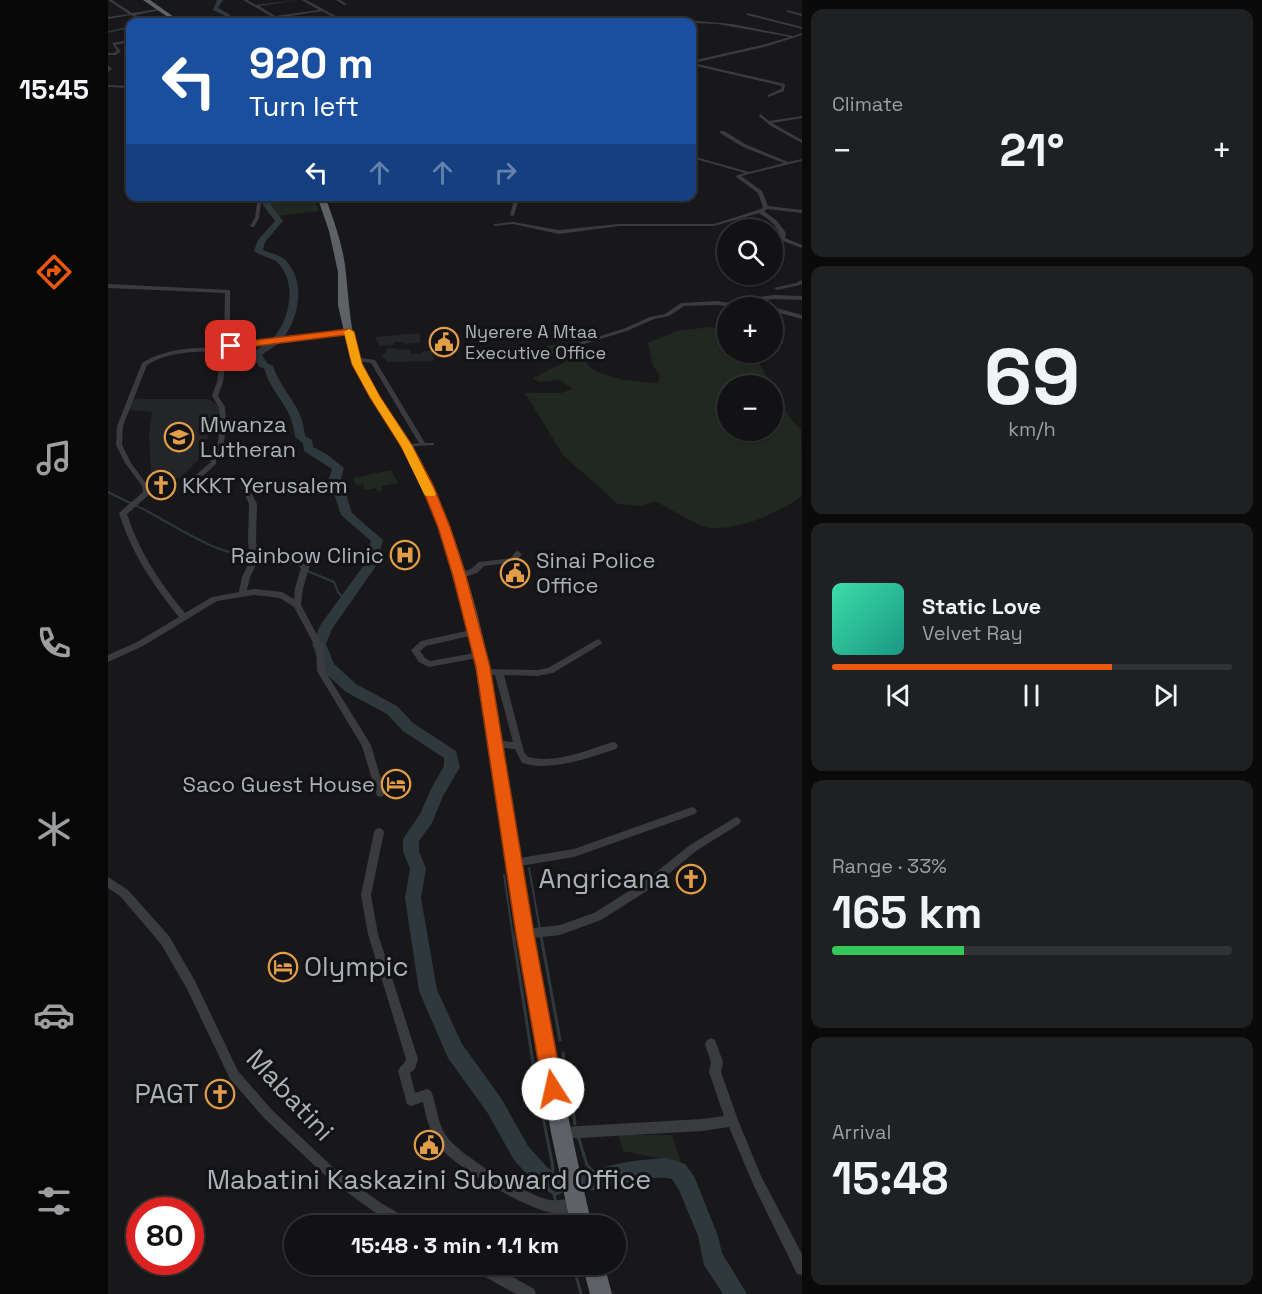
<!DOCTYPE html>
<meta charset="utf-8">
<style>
:root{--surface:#121214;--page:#1f2022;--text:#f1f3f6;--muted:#9c9ea0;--line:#313234;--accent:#ea580c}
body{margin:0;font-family:"Space Grotesk",sans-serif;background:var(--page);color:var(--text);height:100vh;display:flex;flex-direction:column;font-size:22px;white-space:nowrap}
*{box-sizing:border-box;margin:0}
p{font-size:20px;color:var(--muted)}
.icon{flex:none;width:33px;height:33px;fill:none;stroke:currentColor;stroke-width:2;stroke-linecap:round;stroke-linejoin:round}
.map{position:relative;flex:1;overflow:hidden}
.side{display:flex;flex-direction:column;gap:9px;padding:9px;background:#0a0a0b;width:460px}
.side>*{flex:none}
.guide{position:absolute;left:18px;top:18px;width:570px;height:183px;border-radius:12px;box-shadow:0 2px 4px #0004,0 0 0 2px var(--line);background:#1a4fa0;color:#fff;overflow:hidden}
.tools{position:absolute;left:609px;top:219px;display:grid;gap:12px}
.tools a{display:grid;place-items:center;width:66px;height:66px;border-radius:50%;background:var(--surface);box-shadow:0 2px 4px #0004,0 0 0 2px var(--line);font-size:30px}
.speed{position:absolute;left:18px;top:1197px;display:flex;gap:12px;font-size:30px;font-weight:700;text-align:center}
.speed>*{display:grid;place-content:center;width:78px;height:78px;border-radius:50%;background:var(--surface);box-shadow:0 2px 4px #0004,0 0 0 2px var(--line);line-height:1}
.speed .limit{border:9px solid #d22;background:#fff;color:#111}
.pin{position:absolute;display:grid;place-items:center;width:51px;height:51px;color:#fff;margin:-26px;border-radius:12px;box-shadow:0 3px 9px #0006}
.me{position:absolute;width:66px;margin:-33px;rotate:350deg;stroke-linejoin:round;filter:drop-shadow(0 0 4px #0008)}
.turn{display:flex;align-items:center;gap:21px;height:126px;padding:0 24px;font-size:27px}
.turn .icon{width:78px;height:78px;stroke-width:2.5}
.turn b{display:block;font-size:42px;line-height:51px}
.lanes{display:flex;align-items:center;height:57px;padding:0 24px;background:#0003;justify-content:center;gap:30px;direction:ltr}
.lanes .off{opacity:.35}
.big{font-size:45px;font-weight:700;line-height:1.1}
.side .card{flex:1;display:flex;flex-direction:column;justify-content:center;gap:9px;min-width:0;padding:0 21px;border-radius:12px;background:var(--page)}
.side .dial{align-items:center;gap:0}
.dial b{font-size:78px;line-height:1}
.song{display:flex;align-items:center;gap:18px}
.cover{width:72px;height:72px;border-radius:9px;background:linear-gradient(135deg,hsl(160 70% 55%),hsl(170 70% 35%))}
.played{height:6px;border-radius:3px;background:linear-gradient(90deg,var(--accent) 70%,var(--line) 70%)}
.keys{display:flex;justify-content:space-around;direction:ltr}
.heat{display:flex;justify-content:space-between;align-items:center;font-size:33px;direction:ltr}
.charge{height:9px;border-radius:4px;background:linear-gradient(90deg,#34c759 33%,var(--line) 0)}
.trip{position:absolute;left:176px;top:1215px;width:342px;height:60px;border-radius:30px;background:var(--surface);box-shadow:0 2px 4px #0004,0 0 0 2px var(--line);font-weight:700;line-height:60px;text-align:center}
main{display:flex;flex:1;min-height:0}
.tab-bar{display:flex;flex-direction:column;width:108px;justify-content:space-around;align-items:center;background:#070708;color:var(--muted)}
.tab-bar .icon{width:42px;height:42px}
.tab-bar .active{color:var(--accent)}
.tab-bar b{font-size:27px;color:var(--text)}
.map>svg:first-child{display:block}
.built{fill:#242527}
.green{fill:#212821}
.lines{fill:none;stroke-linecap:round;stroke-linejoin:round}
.stream-far2{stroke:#2f383d;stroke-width:1.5}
.stream-far1{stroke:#2f383d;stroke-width:2}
.stream{stroke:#2f383d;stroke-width:3}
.river{fill:#2f383d;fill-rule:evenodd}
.minor{fill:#3a3b3f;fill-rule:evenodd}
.trunk{fill:#5e6166;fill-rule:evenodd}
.route{fill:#ea580c;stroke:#983908;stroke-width:1.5}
.slow{fill:#f59e0b}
.labels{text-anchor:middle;stroke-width:6;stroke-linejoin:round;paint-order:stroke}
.far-poi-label{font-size:18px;fill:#acb1b9;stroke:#131315;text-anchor:start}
.poi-label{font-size:22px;fill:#acb1b9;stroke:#131315;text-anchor:start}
.near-poi-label{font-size:27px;fill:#acb1b9;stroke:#131315;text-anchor:end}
.near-street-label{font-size:27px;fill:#acb1b9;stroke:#131315}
</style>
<main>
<nav class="tab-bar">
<b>15:45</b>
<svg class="icon active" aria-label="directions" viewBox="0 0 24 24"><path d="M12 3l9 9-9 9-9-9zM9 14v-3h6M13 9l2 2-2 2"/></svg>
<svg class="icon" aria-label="music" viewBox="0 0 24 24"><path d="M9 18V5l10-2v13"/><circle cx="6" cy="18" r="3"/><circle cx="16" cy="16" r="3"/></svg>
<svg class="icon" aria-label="phone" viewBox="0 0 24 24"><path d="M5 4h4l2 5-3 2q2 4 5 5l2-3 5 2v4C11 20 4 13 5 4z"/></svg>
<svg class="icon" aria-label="climate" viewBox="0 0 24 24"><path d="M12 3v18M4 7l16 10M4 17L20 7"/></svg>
<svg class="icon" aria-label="car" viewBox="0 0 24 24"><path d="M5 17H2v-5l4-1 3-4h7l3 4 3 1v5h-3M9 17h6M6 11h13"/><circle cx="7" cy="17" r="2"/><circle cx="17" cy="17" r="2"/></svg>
<svg class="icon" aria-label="filters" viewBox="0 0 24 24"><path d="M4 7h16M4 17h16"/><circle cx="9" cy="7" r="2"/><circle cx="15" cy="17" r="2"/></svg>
</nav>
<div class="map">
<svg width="694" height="1294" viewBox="0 0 694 1294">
<rect width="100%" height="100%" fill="#18181a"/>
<!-- built -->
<g class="built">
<path d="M 312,333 L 312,343 L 296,344 L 296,342 L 286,342 L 286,345 L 271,346 L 267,337 Z"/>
<path d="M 279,348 L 303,350 L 303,354 L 313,354 L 315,351 L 324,351 L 326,361 L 279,362 L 273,355 L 277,354 Z"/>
<path d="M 23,399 L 100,399 L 113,406 L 112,422 L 104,427 L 90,460 L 72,478 L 51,477 L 43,471 L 41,433 L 44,412 L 21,410 Z"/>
</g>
<!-- green -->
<g class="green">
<path d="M 165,197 L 206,197 L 211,211 L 171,216 L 162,205 Z"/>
<path d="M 603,327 L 619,331 L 620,352 L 645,353 L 664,385 L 620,386 L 620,430 L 664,430 L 665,387 L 682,418 L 693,430 L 694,496 C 672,513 630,530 602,528 C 591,527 559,507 547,501 L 534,506 L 510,504 L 455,455 L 417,393 L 453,393 L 465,389 L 452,380 L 431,382 L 425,378 L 457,362 L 457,358 L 432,349 C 446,342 463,342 474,356 C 479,361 479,366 486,370 C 505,380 528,382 550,383 L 552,376 L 544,364 L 540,343 L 568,331 Z"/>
<path d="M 283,470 L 290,483 L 273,486 L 275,490 L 270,492 L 268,488 L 257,490 L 255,484 L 248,485 L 245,478 Z"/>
<path d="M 511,1135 L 564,1135 L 573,1163 L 515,1151 Z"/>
</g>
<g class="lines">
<!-- stream-far2 -->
<g class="stream-far2">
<path d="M 109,22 L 124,21"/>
<path d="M 0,32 L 22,27"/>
</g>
<!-- stream-far1 -->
<g class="stream-far1">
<path d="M 0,492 C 15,500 31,506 46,515 C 79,533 106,552 144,557"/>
<path d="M 149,558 L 189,564 L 197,570 L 226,582 L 230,592 L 238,601"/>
<path d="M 421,868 L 432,930"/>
<path d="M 396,875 L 405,936"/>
</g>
<!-- stream -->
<g class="stream">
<path d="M 405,934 L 428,1082 L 444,1162 L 445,1170 L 439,1180"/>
<path d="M 433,936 L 452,1040"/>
<path d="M 455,1053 L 456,1063"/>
<path d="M 465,1111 L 467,1124"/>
<path d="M 470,1136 L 479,1165 L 492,1179"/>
<path d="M 444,1185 L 448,1203"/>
<path d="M 451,1211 L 455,1226"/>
<path d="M 465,1264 L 473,1294"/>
</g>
<!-- river -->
<g class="river">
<path d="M 109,0 L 115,0 L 110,8 L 121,14 L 127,22 L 122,22 L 117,16 L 105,10 Z"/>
<path d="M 156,196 L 164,196 L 163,205 L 175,221 L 157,242 L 155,250 C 161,253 170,254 176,259 C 198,279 192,315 176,337 C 170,345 162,349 154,355 L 159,363 L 165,366 C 174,393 195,405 197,436 L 204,440 L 205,447 L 220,455 L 236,468 L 233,478 L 244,513 L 275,540 L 268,566 L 224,629 L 218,644 L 226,664 L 248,684 L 289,706 L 305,723 L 348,751 L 352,767 L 335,796 L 324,823 L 311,841 L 311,851 L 318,869 L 313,898 L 329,990 L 354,1044 L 393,1098 L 420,1146 L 439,1167 L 454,1179 L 457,1186 L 454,1193 L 447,1196 L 425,1181 L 406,1160 L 379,1112 L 340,1058 L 311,991 L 297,898 L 302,869 L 295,851 L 295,839 L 312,814 L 323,789 L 336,766 L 336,758 L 295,731 L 279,714 L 238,692 L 215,671 L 204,644 L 213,624 L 256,565 L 263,541 L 233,515 L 221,478 L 224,469 L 196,451 L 195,443 L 187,437 C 184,405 164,396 156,368 L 151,367 L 144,354 C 150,347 159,344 166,337 C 182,319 189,282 170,263 C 164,257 153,257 146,251 L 150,240 L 167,221 L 155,205 Z"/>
<path d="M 559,1158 L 577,1164 L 586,1176 L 610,1236 L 614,1253 L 639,1294 L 615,1294 L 596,1265 L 590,1236 L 571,1190 L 564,1179 C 536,1172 490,1196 473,1189 L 470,1182 L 473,1175 C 501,1163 529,1160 559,1158 Z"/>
</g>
<!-- minor -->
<g class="minor">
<path d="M 0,0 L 4,0 L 24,13 L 51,9 L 53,10 L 27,15 L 32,18 L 31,20 L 23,15 L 0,19 L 0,17 L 21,14 Z"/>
<path d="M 135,0 L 139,0 L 148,5 L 190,0 L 151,6 L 167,16 L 211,10 L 194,0 L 198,0 L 233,19 L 230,20 L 214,11 L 170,18 L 177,22 L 173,22 Z"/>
<path d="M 228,0 L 232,0 L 239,4 L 236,5 Z"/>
<path d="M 679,10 L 694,14 L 694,16 L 679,12 Z"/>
<path d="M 639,13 L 694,27 L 694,29 L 639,15 Z"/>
<path d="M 483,18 L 486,19 L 480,22 L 476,22 Z"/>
<path d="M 578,20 L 624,24 L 685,36 L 694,33 L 694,35 L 660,46 L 585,63 L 677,84 L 676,91 L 660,97 L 660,95 L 673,89 L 674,86 L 584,65 L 584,61 L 658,44 L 682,37 L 609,24 L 561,22 Z"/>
<path d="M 22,40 L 22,42 L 7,45 L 13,51 L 8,55 L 0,55 L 0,53 L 6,53 L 9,51 L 4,43 Z"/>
<path d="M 0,65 L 4,69 L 0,72 Z"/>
<path d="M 0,85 L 22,86 L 22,88 L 0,87 Z"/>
<path d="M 652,114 L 661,121 L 694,116 L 694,118 L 664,123 L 694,140 L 694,143 L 663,126 L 651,116 Z"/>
<path d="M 612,131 L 616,131 L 639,145 L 680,162 L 694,159 L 694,161 L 633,176 L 654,191 L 660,206 L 694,210 L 694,213 L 659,209 L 656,211 L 669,221 L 678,233 L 677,238 L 694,245 L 694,248 L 672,240 C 672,227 662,220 651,213 L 606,226 L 511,226 L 451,234 L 405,224 L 387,226 L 385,225 L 387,224 L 405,222 L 451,230 L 511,224 L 606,224 L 653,209 L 655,207 L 650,193 L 627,176 L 637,173 L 584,158 L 584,156 L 641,172 L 676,163 L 635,147 L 612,133 Z"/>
<path d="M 150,196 L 154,196 L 151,218 L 146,227 L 144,227 L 142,226 L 147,218 Z"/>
<path d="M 407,196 L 412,196 L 406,215 L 404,216 L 402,215 Z"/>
<path d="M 512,196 L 519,196 L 526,201 L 522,202 Z"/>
<path d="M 694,280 L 694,284 L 692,285 L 669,290 L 666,288 L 688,283 Z"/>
<path d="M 0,284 L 122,290 L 122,346 L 143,341 L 241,330 L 244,332 L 241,334 L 143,345 L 119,350 L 115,382 L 110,396 L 117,407 L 118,423 L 116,442 L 108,456 L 108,464 L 86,484 L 82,484 L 82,480 L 103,462 L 102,456 L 110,442 L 112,423 L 111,407 L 104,396 L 109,382 L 113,351 C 87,352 61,351 39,365 L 15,426 L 14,445 L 23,463 L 40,486 L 43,493 L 19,514 C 31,552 52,583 77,613 L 104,597 L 131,592 L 134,577 L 142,561 L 140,540 L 141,504 L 130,479 L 131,477 L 135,477 L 149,504 L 148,540 L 150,561 L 142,577 L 139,590 L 146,589 L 174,592 L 186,599 L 187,588 L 198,551 L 199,549 L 205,549 L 206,551 L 195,588 L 193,605 L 216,648 L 217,671 L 263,745 L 277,793 L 275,796 L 272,797 L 269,796 L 254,746 L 209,671 L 208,648 L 186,607 L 172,598 L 146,595 L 109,601 L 35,646 L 0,662 L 0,655 L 29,642 L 71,617 C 45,585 23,552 11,513 L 35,492 L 34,486 L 17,463 L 8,445 L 9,426 L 34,363 C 59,347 88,348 116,347 L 117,293 L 0,288 Z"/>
<path d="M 666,295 L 694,296 L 694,300 L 666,299 L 634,303 L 631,301 L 634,299 Z"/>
<path d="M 608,301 L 660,308 L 636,308 L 608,305 L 576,306 L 561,316 L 546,319 L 519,331 L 469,346 L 466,344 L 515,329 L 542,317 L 557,314 L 573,303 Z"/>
<path d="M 664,307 L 694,315 L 694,319 L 664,311 Z"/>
<path d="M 247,357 L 267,360 L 317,443 L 326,443 L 326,445 L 297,447 L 297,445 L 311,443 L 263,363 L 245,360 L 245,358 Z"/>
<path d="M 410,551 L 414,554 L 408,562 L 376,566 L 369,573 L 351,579 L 347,576 L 348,574 L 363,569 L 371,562 L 403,558 L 407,552 Z"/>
<path d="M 367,629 L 370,630 L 371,632 L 370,634 L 318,646 L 312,651 L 317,658 L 322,661 L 372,652 L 375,653 L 376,655 L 375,657 L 321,667 L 311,662 L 303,650 L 313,641 Z"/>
<path d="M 490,639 L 494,642 L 493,644 L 445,673 L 429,676 L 396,675 L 416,752 L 420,757 C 448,764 479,750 505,742 L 508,743 L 510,746 L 508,749 C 479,758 444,772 414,763 L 407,749 L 383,747 L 381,744 L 383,741 L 386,740 L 405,742 L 387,675 L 372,673 L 371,671 L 372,669 L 429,670 L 440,668 Z"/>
<path d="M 584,807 L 587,808 L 589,811 L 587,814 L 466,857 L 406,867 L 402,866 L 401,863 L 402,860 L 406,859 L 466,849 Z"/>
<path d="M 628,817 L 631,818 L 633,821 L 631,824 L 588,851 L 545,887 L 493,920 L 452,935 L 417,939 L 413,937 L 412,934 L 413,931 L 417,929 L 452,925 L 486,913 L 537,881 L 582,845 Z"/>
<path d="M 271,828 L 274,829 L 276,832 L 263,895 L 270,934 L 310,1059 L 307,1069 L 302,1073 L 307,1093 L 319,1089 L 323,1091 C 329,1105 329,1121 337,1134 C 351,1156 413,1191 437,1199 C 450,1203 464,1196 473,1201 L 475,1205 L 473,1209 C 466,1213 455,1214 446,1213 C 420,1210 346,1167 331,1146 C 322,1133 318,1117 315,1102 L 303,1106 L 299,1104 L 290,1071 C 292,1066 297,1064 298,1059 L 260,934 L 253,895 L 266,832 L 268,829 Z"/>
<path d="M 0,877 L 20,890 L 61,936 L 87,981 L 130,1071 L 164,1110 L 230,1172 L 273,1203 L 304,1221 L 305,1226 L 287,1226 L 265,1211 L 222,1180 L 156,1118 L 122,1079 L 79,989 L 53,944 L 12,896 L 0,888 Z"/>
<path d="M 603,1038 L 607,1040 L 615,1062 L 613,1072 L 630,1120 L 653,1176 L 694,1254 L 694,1275 L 689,1274 L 645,1184 L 621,1127 L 594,1131 L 454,1139 L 450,1137 L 448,1133 L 450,1129 L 454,1127 L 594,1119 L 616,1116 L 601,1072 L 603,1062 L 597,1044 L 599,1040 Z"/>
<path d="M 362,1264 L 382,1264 L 426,1289 L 428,1294 L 408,1294 L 363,1269 Z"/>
</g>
<!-- trunk -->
<g class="trunk">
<path d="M 35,0 L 42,0 L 73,22 L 67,22 Z"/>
<path d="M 209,196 L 217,196 C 226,221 236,248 238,274 C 241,302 242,332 252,359 C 264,391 288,417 305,446 C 335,499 355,559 370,617 C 390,697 400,780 413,861 C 434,983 456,1105 484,1226 L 463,1226 L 443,1133 L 408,934 L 368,671 L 356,616 L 330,527 L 313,485 L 294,446 L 262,397 L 242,359 L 230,305 L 230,272 L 221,231 Z"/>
<path d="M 474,1264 L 496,1264 L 504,1294 L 482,1294 Z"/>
</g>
</g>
<!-- route -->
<path class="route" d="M 241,329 L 246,332 L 254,364 L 272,397 L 304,446 L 325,485 L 342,527 L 358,576 L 382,667 L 426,934 L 455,1089 L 452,1096 L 445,1098 L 438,1096 L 435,1089 L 408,934 L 368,667 L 345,576 L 330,527 L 313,485 L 293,446 L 262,397 L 244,364 L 237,335 L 123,349 L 118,346 L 123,343 Z"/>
<!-- slow -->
<path class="slow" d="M 241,329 L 246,332 L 254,364 L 272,397 L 304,446 L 328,494 L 326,496 L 318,496 L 316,494 L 293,446 L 262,397 L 244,364 L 236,332 Z"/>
<!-- icons -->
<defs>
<g id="civic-ring" transform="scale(1.5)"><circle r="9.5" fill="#131315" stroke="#e29d48" stroke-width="1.5"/><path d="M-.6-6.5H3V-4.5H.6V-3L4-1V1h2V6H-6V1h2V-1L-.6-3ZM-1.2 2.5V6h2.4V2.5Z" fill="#e29d48"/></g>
<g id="school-ring" transform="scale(1.5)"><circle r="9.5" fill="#131315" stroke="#e29d48" stroke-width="1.5"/><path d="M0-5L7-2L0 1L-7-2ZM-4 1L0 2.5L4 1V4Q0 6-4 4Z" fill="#e29d48"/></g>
<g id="church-ring" transform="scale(1.5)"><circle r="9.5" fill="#131315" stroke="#e29d48" stroke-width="1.5"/><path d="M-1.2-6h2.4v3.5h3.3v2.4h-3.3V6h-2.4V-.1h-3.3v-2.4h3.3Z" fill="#e29d48"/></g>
<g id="hospital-ring" transform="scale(1.5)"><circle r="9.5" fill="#131315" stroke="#e29d48" stroke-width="1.5"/><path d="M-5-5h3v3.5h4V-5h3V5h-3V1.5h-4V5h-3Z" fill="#e29d48"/></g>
<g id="hotel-ring" transform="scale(1.5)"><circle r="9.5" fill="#131315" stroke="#e29d48" stroke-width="1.5"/><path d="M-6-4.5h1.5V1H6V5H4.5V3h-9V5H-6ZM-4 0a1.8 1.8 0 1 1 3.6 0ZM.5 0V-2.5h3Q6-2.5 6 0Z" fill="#e29d48"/></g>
</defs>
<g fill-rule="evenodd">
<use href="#civic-ring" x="336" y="342"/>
<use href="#school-ring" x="71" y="437"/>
<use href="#church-ring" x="53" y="485"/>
<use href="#hospital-ring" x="297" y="555"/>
<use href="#civic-ring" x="407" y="573"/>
<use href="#hotel-ring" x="288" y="784"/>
<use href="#church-ring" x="583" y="879"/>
<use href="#hotel-ring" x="175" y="967"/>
<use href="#church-ring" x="112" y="1094"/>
<use href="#civic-ring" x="321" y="1145"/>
</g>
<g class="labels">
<!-- far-poi labels -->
<g class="far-poi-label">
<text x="357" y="338">Nyerere A Mtaa<tspan x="357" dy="21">Executive Office</tspan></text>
</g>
<!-- poi labels -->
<g class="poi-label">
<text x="92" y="432">Mwanza<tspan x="92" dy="25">Lutheran</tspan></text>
<text x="74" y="493">KKKT Yerusalem</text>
<text x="276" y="563" text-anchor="end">Rainbow Clinic</text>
<text x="428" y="568">Sinai Police<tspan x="428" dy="25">Office</tspan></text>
<text x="267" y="792" text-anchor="end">Saco Guest House</text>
</g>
<!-- near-poi labels -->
<g class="near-poi-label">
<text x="562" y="888">Angricana</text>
<text x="196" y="976" text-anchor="start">Olympic</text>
<text x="91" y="1103">PAGT</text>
<text x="321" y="1189" text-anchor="middle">Mabatini Kaskazini Subward Office</text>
</g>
<!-- near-street labels -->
<g class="near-street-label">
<text transform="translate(182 1095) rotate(47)" y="9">Mabatini</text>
</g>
</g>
</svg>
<div class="tools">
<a><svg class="icon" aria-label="search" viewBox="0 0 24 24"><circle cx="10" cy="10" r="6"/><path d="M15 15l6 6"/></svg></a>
<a>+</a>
<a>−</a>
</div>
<div class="speed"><div class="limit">80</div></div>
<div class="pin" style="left:123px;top:346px;background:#d93025"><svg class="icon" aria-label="arrive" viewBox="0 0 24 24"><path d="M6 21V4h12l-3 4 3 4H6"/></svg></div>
<svg class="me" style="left:445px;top:1089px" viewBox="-20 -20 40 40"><circle r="19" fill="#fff"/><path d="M0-13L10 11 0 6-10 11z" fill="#ea580c"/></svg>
<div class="trip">15:48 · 3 min · 1.1 km</div>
<div class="guide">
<div class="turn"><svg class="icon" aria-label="left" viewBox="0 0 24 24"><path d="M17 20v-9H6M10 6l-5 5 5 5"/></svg><div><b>920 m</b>Turn left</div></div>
<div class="lanes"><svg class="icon" aria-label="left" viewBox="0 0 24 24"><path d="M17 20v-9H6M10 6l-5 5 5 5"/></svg><svg class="icon off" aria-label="ahead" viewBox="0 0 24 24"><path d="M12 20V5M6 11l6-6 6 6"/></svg><svg class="icon off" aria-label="ahead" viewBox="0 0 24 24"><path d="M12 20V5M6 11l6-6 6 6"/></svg><svg class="icon off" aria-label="right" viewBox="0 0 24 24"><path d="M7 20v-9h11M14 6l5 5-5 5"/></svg></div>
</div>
</div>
<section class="side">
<div class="card"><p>Climate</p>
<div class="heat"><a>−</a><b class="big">21°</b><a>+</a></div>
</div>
<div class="card dial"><b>69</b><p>km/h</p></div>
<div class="card">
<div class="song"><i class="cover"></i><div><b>Static Love</b><p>Velvet Ray</p></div></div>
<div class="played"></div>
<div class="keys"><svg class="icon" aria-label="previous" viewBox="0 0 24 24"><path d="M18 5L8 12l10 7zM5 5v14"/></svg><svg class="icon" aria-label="pause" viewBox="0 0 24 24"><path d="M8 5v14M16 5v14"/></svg><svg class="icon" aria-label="next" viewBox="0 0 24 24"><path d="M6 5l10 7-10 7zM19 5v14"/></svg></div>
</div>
<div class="card"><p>Range · 33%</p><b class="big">165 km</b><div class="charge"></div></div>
<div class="card"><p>Arrival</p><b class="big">15:48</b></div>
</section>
</main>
